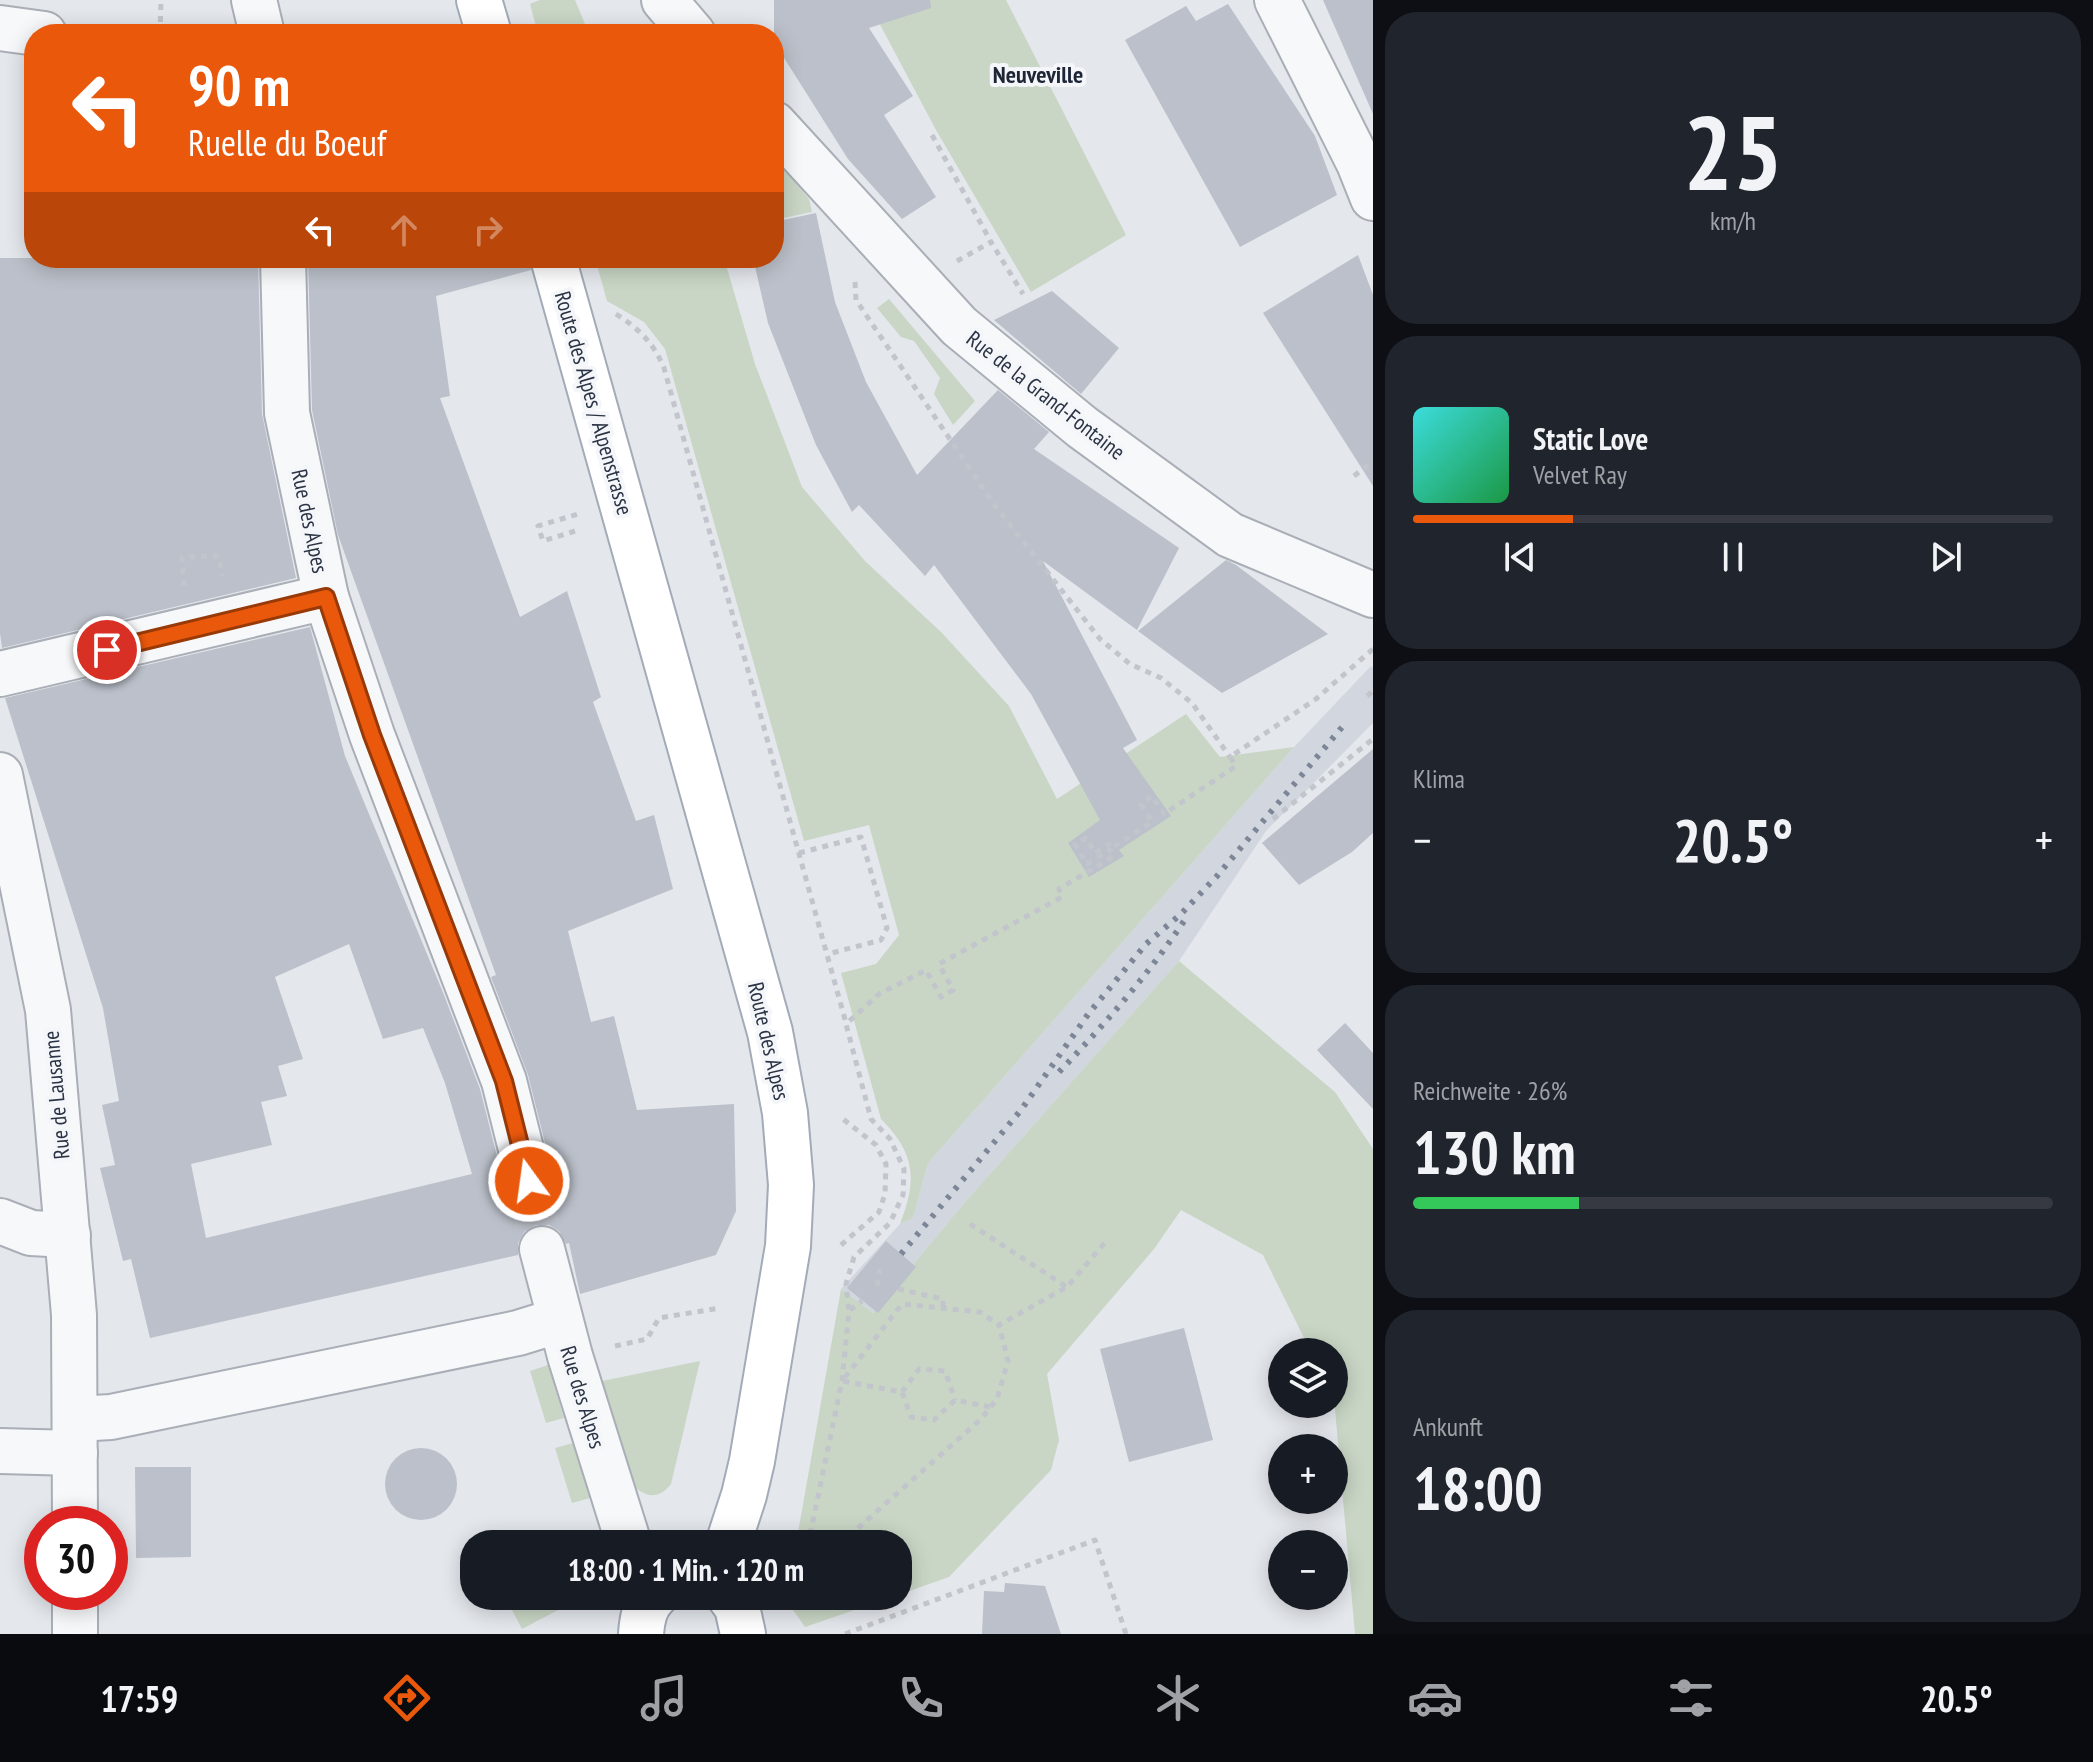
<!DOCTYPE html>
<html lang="de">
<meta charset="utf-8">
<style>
:root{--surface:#171b24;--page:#20242c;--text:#f1f3f6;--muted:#9ea1a6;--line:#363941;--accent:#ea580c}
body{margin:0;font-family:"PT Sans Narrow",sans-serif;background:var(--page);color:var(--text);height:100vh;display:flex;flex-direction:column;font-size:30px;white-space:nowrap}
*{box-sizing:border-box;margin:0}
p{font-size:26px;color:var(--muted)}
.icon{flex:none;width:44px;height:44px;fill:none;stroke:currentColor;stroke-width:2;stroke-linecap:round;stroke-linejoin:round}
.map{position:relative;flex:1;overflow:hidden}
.side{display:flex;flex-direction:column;gap:12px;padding:12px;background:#0d0f14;width:720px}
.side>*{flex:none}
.banner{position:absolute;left:24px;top:24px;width:760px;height:244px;border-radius:32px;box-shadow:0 4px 20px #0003;background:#ea580c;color:#fff;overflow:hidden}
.controls{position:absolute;left:1268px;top:1338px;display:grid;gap:16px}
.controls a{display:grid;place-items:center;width:80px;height:80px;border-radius:50%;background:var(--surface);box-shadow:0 4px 20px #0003;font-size:40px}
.speed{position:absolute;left:24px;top:1506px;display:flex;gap:16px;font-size:40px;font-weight:700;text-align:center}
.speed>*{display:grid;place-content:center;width:104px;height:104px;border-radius:50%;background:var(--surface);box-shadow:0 4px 20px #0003;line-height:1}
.speed .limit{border:12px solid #d22;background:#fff;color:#111}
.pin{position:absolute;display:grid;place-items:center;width:68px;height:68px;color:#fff;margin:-34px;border:4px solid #fff;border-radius:50%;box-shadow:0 2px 8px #0007}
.me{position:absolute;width:88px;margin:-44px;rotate:346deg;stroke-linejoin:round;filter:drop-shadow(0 0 6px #0008)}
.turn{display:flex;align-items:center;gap:28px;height:168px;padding:0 32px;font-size:36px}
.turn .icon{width:104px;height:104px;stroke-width:2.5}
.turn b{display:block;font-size:56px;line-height:68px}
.lanes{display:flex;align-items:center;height:76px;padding:0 32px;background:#0003;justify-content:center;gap:40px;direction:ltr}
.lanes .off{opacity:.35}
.big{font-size:60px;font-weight:700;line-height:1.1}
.side .card{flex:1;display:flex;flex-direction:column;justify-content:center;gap:12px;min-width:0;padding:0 28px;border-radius:32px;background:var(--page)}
.side .dial{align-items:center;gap:0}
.dial b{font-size:104px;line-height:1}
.song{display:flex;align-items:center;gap:24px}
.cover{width:96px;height:96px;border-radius:12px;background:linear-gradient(135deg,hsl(180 70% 55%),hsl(140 70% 35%))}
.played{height:8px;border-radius:4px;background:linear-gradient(90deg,var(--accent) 25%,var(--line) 25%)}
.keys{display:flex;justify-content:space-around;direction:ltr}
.heat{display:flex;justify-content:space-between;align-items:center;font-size:44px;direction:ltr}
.charge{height:12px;border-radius:6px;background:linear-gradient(90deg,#34c759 26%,var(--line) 0)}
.trip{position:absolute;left:460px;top:1530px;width:452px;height:80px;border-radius:32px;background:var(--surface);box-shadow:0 4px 20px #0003;font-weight:700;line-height:80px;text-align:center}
.menu{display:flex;height:128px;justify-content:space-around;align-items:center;background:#090b0e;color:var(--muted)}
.menu .icon{width:56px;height:56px}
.menu .active{color:var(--accent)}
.menu b{font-size:36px;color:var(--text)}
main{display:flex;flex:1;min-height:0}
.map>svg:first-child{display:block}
.built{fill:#d2d6de}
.green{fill:#c9d6c5}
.building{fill:#bbc0ca;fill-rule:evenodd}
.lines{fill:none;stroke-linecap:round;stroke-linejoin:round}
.minor-tunnel{stroke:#bfc3cb;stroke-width:44;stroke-dasharray:44 22;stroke-linecap:butt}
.minor-casing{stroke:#a9aeb7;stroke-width:48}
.major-casing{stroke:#a3abb8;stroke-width:48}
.path{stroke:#c2c5cb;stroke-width:5;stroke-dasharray:6 6;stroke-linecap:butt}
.minor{stroke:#f7f8fa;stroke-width:44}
.major{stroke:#fff;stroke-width:44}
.rail{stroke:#7d8696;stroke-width:6;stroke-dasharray:4 8;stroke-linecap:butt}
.route-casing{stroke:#983908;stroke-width:20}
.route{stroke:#ea580c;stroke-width:14}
.labels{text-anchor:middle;stroke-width:8;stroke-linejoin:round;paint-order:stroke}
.street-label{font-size:22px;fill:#2b3445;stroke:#f4f6f9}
.neighbourhood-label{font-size:24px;font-weight:bold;fill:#1d2536;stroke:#f4f6f9}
</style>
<main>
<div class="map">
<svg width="1373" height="1634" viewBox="0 0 1373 1634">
<rect width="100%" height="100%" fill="#e4e7ec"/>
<!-- built -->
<path class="built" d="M 1371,666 L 1373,668 L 1373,723 L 1266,831 L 1179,961 L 966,1201 L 873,1313 L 841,1289 L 900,1224 L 913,1218 L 928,1163 L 1294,747 Z"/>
<!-- green -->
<g class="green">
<path d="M 540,0 L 575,0 L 589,34 L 538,34 L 530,4 Z"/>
<path d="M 867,0 L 1006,0 L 1126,235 L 1031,292 L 936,130 Z"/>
<path d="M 774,156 L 809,199 L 812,212 L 774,220 Z"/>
<path d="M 595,258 L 724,258 L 755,364 L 802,487 L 865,561 L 942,633 L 1009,706 L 1057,799 L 1186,714 L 1220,757 L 1294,747 L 928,1163 L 913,1218 L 900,1224 C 917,1180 916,1154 881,1119 L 841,973 L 876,964 L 899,935 L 869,825 L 804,841 L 665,349 L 644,322 L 607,301 Z"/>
<path d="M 889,299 L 975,401 L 953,425 L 934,394 L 940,378 L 914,341 L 901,337 L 877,308 Z"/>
<path d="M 1179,961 L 1335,1092 L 1373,1149 L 1373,1634 L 1355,1634 L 1334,1398 L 1334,1352 L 1311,1352 L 1263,1255 L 1181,1210 L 1154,1249 L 1047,1374 L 1059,1440 L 1051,1470 L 949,1577 L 898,1595 L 898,1544 L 796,1544 L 841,1289 L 873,1313 L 966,1201 Z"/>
<path d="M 700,1361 L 671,1484 C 657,1502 643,1496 629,1482 L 602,1381 Z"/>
<path d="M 548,1365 L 564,1418 L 546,1423 L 530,1371 Z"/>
<path d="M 573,1443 L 590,1498 L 572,1503 L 555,1448 Z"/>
<path d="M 539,1596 L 575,1596 L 577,1600 L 522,1629 L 512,1610 Z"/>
<path d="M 792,1596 L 895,1596 L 805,1627 L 791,1607 Z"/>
</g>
<!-- building -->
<g class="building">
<path d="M 774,0 L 930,0 L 931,8 L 869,28 L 913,96 L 884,115 L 936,197 L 902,219 L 848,159 L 774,42 Z"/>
<path d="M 1323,0 L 1373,0 L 1373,114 Z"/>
<path d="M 1228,4 L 1315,136 L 1337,195 L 1240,247 L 1125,40 L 1186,6 L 1196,21 Z"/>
<path d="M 816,213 L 835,302 L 866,382 L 917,475 L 998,390 L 1049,432 L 1034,449 L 1179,548 L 1137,630 L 1043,561 L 1137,740 L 1123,748 L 1171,816 L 1119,850 L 1124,856 L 1089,877 L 1068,843 L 1100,820 L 1031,694 L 934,565 L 925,576 L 859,505 L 852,512 L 816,445 L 768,323 L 753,258 L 774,258 L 774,222 Z"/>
<path d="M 1358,255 L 1373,295 L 1373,486 L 1263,313 Z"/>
<path d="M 0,258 L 258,258 L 262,414 L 296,578 L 2,648 L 0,633 Z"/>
<path d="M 308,258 L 529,258 L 531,270 L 436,296 L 450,396 L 440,398 L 520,617 L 567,591 L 601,697 L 593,702 L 636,821 L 654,815 L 673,889 L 568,931 L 591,1022 L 614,1016 L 637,1110 L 734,1104 L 736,1211 L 716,1255 L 580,1294 L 569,1243 L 566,1244 L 559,1231 L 549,1225 L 536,1225 L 524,1232 L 518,1243 L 518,1255 L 150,1338 L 131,1259 L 123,1261 L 100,1168 L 115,1165 L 102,1105 L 119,1101 L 103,1008 L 5,698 L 310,627 L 345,756 L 444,995 L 480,1089 L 505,1188 L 512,1199 L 521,1205 L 534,1205 L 547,1198 L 553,1187 L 553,1175 L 528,1075 L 491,977 L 496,975 L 338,535 L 312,410 ZM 349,944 L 383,1039 L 423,1028 L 445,1083 L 472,1174 L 206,1238 L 191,1164 L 272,1145 L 261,1102 L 287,1096 L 278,1066 L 303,1059 L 275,977 Z"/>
<path d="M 1052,291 L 1119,348 L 1081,394 L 994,320 Z"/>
<path d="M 1226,560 L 1236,565 L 1328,634 L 1222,693 L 1138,631 Z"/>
<path d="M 1373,749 L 1373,833 L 1352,852 L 1299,885 L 1262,843 Z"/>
<path d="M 1345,1023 L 1373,1053 L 1373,1109 L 1317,1050 Z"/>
<path d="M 886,1241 L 916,1267 L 878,1313 L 847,1288 Z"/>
<path d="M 1184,1328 L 1213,1440 L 1129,1462 L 1100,1349 Z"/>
<circle cx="421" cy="1484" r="36"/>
<path d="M 135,1467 L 191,1467 L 191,1557 L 136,1558 Z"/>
<path d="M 1005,1583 L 1045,1586 L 1061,1634 L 982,1634 L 984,1591 L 1004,1592 Z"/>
</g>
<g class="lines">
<!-- minor-tunnel -->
<path class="minor-tunnel" d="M 529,1181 L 542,1249"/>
<!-- minor casing -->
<g class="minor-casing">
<g id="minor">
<path d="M 254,0 L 262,34"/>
<path d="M 664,0 L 693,34"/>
<path d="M 1277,0 L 1359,163 L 1373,198"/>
<path d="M 0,28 L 44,34"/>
<path d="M 774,124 L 959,326 L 1082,427 L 1230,535 L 1373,595"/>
<path d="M 283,258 L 287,413 L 326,597 L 372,735 L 504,1081 L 529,1181"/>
<path d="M 0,674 L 326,597"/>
<path d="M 0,775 L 48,1010 L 74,1315 L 75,1524"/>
<path d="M 0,1221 L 31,1233 L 68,1235"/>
<path d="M 542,1249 L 570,1356 L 629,1544"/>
<path d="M 76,1419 L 111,1417 L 518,1333 L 560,1320"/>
<path d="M 0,1451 L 75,1453"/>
<path d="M 75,1634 L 75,1592"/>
</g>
</g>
<!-- major casing -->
<g class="major-casing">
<g id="major">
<path d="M 479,0 L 489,34"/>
<path d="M 553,258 L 770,1032 L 785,1113 L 791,1185 L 788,1246 L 752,1461 L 744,1495 L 728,1544"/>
<path d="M 729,1596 L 737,1607 L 743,1634"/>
<path d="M 641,1634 C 642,1620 644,1606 655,1596"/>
</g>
</g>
<!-- path -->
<g class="path">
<path d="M 160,34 L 161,0"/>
<path d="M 932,135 L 991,242"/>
<path d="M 957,261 L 991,242 L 1023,294"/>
<path d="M 855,282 L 856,300 L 993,503 L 1100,639 L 1130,664 L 1161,678 L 1192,703 L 1230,757"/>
<path d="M 616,314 C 639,329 653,342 664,368 L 846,1023"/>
<path d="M 1354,476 L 1373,461"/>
<path d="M 575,531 L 543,541 L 538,526 L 578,514"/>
<path d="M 184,586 L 182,557 L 219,556 L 222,576"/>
<path d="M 1367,696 L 1373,691"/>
<path d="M 1273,819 L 1373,739"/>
<path d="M 799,853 L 861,837 L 887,928 L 881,940 L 828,954"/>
<path d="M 970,1224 L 1067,1287"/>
<path d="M 841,1245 L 879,1212 L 885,1194 L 886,1164 L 876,1145 L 843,1119"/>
<path d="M 877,1286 L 880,1269"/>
<path d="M 898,1289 L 943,1299 L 943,1308"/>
<path d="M 850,1310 L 862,1301"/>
<path d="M 615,1346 L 647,1339 L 659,1318 L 720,1308"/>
<path d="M 902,1392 L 919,1369 L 945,1371 L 955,1400"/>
<path d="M 990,1407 L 955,1400 L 934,1420 L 911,1417 L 902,1392 L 842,1381 L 902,1304 L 980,1312 L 999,1325 L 1067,1287 L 1108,1239"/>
<path d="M 803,1544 L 811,1530 L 842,1381 L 849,1311 L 846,1284 L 854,1257 L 890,1223 L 903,1195 L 904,1169 L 890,1139 L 871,1119 L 846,1024 L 879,994 L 926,970 L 941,997 L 953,990 L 939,964 L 1062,897 L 1059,889 L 1114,856 L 1110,850 L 1087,864 L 1075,844 L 1086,838 L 1095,853 L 1111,843 L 1113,847 L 1152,822 L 1141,804 L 1152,796 L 1164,814 L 1236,766 L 1230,757 L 1316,699 L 1373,649"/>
<path d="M 840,1544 L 981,1419 L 997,1399 L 1008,1361 L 999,1325"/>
<path d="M 845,1634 L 1095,1540 L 1126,1634"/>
</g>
<!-- minor -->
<use href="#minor" class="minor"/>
<!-- major -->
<use href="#major" class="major"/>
<!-- rail -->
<g class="rail">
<path d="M 1059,1072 C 1105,1024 1149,974 1186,918"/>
<path d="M 901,1254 L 1021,1110 L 1089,1013 L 1146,944 L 1181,914 L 1217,876 L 1343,726"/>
</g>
</g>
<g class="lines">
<!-- route casing -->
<g class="route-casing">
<path id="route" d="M 107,650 L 326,597 L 372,735 L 504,1081 L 529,1181"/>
</g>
<!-- route -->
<use href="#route" class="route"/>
</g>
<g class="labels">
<!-- street labels -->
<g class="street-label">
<text transform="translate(1046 395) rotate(38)" y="8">Rue de la Grand-Fontaine</text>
<text transform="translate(594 403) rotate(74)" y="8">Route des Alpes / Alpenstrasse</text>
<text transform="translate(310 521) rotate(78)" y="8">Rue des Alpes</text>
<text transform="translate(769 1041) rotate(77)" y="8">Route des Alpes</text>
<text transform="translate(56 1095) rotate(-95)" y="8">Rue de Lausanne</text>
<text transform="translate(583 1397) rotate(73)" y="8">Rue des Alpes</text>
</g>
<!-- neighbourhood labels -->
<g class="neighbourhood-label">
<text x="1038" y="83">Neuveville</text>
</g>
</g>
</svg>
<div class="controls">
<a><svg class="icon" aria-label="layers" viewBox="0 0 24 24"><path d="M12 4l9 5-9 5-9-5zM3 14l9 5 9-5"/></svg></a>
<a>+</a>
<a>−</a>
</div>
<div class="speed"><div class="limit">30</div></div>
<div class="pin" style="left:107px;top:650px;background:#d93025"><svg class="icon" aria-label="arrive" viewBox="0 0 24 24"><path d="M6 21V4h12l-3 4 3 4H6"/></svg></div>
<svg class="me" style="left:529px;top:1181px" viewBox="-20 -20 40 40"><circle r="17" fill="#ea580c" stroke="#fff" stroke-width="3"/><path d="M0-11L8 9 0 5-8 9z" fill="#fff"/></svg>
<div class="trip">18:00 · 1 Min. · 120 m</div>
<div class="banner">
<div class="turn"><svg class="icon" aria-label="left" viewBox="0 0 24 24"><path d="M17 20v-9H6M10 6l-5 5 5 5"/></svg><div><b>90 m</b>Ruelle du Boeuf</div></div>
<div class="lanes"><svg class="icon" aria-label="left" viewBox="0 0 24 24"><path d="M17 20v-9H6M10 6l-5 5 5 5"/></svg><svg class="icon off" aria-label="ahead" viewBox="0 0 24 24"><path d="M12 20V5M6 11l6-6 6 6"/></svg><svg class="icon off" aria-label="right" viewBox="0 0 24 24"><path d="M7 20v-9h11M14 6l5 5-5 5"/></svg></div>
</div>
</div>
<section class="side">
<div class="card dial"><b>25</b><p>km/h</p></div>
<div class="card">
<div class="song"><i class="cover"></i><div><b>Static Love</b><p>Velvet Ray</p></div></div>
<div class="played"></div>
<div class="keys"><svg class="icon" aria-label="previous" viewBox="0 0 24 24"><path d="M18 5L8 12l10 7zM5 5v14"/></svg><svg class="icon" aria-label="pause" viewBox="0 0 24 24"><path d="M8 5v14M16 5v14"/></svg><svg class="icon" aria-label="next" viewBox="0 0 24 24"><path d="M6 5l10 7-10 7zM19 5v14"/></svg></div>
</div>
<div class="card"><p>Klima</p>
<div class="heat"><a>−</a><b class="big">20.5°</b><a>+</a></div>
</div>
<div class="card"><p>Reichweite · 26%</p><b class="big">130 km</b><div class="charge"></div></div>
<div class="card"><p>Ankunft</p><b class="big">18:00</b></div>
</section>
</main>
<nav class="menu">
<b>17:59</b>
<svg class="icon active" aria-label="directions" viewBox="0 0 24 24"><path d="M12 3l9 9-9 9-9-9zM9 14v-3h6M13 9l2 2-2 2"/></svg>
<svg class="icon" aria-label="music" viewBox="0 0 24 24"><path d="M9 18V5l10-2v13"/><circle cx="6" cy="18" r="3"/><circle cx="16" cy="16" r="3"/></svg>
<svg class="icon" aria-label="phone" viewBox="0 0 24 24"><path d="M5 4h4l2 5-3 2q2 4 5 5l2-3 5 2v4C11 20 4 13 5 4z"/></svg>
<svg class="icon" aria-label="climate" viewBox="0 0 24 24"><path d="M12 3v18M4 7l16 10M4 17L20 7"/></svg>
<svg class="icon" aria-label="car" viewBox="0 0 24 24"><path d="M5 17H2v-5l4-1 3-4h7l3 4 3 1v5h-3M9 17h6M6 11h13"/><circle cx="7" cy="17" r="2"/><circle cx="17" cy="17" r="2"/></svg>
<svg class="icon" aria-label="filters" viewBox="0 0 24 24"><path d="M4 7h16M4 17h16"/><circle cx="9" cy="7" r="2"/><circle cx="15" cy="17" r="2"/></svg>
<b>20.5°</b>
</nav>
